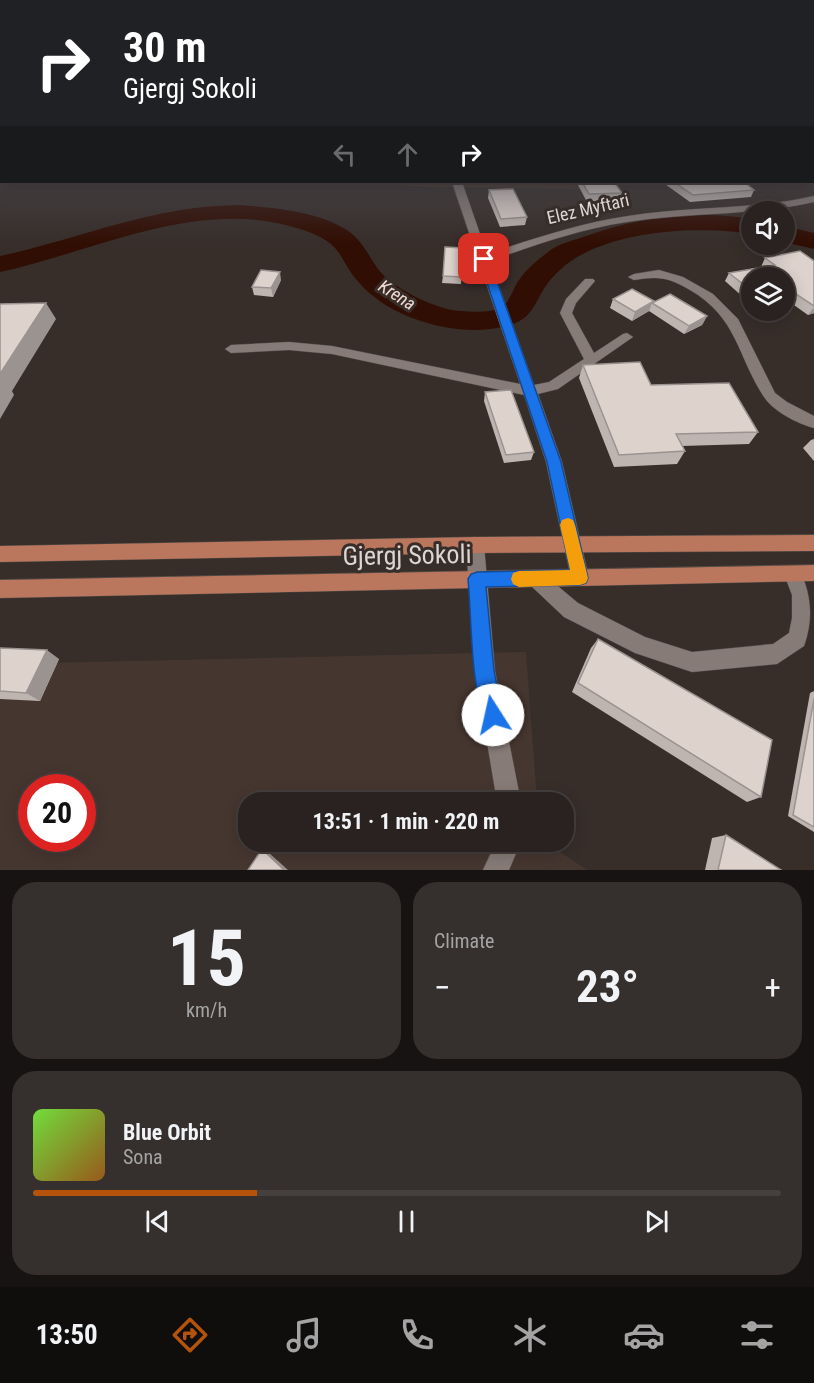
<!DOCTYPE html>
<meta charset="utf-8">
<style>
:root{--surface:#292220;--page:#352f2d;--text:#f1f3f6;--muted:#a5a4a5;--line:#453f3e;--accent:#b45309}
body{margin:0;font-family:"Roboto Condensed",sans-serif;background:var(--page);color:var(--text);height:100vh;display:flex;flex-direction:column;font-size:22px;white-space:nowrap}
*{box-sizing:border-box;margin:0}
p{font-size:20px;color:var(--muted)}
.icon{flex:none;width:33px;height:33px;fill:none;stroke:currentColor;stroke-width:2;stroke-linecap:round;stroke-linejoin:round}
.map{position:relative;height:870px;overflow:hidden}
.sheet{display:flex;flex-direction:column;gap:12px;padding:12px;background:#171312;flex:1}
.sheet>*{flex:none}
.hud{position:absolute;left:0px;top:0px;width:814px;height:183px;box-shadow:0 3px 15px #0003,0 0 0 2px var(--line);background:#202124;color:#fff;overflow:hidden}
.tools{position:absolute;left:741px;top:201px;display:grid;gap:12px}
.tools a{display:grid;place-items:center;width:54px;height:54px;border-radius:50%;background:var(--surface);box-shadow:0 3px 15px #0003,0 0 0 2px var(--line);font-size:30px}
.speed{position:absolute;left:18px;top:774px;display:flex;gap:12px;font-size:30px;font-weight:700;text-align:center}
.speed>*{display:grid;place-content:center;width:78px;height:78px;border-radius:50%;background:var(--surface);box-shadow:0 3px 15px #0003,0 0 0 2px var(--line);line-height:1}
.speed .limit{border:9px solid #d22;background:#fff;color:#111}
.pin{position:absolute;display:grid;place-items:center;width:51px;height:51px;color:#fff;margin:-26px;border-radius:12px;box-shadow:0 3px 9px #0006}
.me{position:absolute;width:66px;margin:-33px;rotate:350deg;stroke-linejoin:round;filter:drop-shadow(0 0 4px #0008)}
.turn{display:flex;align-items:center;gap:21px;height:126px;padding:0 24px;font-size:27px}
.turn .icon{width:78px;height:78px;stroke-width:2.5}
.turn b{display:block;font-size:42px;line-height:51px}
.lanes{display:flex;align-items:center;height:57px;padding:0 24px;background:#0003;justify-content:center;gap:30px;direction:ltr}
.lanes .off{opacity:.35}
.big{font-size:45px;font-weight:700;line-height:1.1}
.sheet .card{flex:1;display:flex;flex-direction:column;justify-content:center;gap:9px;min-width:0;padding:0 21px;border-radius:24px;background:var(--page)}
.sheet .dial{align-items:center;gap:0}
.dial b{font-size:78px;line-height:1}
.song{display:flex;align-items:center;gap:18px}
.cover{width:72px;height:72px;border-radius:9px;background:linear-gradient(135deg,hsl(100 70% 55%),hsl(30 70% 35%))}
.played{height:6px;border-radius:3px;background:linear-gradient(90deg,var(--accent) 30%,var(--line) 30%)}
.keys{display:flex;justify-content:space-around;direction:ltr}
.heat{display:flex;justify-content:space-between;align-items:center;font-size:33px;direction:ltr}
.sheet .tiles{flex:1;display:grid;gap:12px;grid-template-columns:1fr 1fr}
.card:last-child{grid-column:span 2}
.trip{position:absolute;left:238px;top:792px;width:336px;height:60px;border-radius:24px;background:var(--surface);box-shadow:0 3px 15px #0003,0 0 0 2px var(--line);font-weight:700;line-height:60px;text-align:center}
.dock{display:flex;height:96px;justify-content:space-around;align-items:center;background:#100e0d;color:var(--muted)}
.dock .icon{width:42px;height:42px}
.dock .on{color:var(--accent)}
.dock b{font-size:27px;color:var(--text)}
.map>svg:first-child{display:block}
.built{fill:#463630;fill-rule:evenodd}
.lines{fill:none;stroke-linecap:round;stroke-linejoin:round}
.river{fill:#310e03;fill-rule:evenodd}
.minor-casing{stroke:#534c49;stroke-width:1}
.major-casing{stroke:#534c49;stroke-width:1}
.minor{fill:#867b77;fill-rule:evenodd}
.major{fill:#bb775d;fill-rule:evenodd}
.wall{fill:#bfb5b0}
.shaded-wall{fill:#9b9390}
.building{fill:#ded2cd;stroke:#9b9390;stroke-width:1.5}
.route{fill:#1a73e8;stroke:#114b97;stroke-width:1.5}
.slow{fill:#f59e0b}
.labels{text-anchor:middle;stroke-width:6;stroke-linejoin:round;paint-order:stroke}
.far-street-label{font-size:18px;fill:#dcd6d4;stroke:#372e2a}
.far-water-label{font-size:18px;font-style:italic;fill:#f0dad2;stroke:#372e2a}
.near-street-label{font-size:26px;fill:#dcd6d4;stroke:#372e2a}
</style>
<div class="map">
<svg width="814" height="870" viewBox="0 0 814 870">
<rect width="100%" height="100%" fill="#372e2a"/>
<!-- built -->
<g class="built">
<path d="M 320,182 L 602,182 L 611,190 L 432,187 Z"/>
<path d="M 526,652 L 537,802 L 249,802 L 249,842 L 545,842 L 587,870 L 0,870 L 0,664 ZM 32,788 L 82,788 L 82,838 L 32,838 Z"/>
</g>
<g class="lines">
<!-- river -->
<g class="river">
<path d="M 241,205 C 275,208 317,211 347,230 C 362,240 368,255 378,269 C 392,288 438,311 462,311 C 473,312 492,313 502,307 C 510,302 513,288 519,280 C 527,268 540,258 552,249 C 562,243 574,240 586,236 C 640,217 695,210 752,219 L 752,234 C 696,225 604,230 561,269 C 527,299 544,323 490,329 C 448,334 394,318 364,288 C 335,259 348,244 300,229 C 199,196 97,251 0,272 L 0,256 C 84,238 153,205 241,205 Z"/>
<path d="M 784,226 L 814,233 L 814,249 L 784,242 Z"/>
</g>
<!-- minor casing -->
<g class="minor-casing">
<g id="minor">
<path d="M 452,182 L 462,182 L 487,254 C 533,239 580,223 628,216 C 690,206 752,210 814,196 L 814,202 C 752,216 690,212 627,222 C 580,229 535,245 490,261 L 534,385 L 549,382 L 584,359 L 560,313 L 566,299 L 585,279 L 593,279 L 595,281 L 576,303 L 572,313 L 594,353 L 623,334 L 627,333 L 633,337 L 558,389 L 538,394 L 562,462 L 589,578 L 586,584 L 580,586 L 574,584 L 571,578 L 546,462 L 524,395 L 332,354 L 289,350 L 231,353 L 225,349 L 231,345 L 289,342 L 332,346 L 520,384 Z"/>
<path d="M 659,270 L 683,277 L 713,294 L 738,319 L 775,393 L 787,402 L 814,416 L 814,428 C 798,424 773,411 764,397 C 737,356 738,318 690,290 C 668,277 659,276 634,280 L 628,277 L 634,274 Z"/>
<path d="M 475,537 L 481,539 L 484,545 L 495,671 L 521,802 L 497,802 L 475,671 L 466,545 L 469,539 Z"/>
<path d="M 793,566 L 799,568 C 811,594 814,618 804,646 L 777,664 L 692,672 L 635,653 L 564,617 L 529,584 L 526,578 L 529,572 L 535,570 L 541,572 L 578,603 L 645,637 L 692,652 L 773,644 L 789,633 L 792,618 L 792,595 L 784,574 L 787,568 Z"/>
<path d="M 496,842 L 521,842 L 509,870 L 483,870 Z"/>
</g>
</g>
<!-- major casing -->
<g class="major-casing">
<g id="major">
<path d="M 814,535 L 814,551 L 475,553 L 0,562 L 0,546 L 475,537 Z"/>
<path d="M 814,565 L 814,581 L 0,598 L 0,580 Z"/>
</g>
</g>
<!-- minor -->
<use href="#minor" class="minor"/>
<!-- major -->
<use href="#major" class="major"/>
</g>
<!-- wall -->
<g class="wall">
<path d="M 578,182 L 614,182 L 622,193 L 620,201 L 587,202 L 578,185 Z"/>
<path d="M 662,182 L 744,182 L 754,190 L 751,197 L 690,202 Z"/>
<path d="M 489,190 L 527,217 L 525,225 L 500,227 L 488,198 Z"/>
<path d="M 463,248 L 461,284 L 442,283 L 443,276 Z"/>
<path d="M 765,258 L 814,261 L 814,313 L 808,315 L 784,298 L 784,278 L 752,295 L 743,297 L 725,281 L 729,273 L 761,267 Z"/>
<path d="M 281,280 L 273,297 L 254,295 L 252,287 Z"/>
<path d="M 613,299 L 654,301 L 707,316 L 702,325 L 684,334 L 649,311 L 632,321 L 610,308 Z"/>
<path d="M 583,365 L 651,385 L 758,432 L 749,444 L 682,446 L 685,451 L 677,464 L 614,467 L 579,378 Z"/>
<path d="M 485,392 L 534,452 L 531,460 L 504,463 L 484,401 Z"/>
<path d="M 814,439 L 814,461 L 803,448 L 811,440 Z"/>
<path d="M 598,639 L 761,797 L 747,802 L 572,692 L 591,648 Z"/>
<path d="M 0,648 L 59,659 L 40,701 L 0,699 Z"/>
<path d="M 814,691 L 814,832 L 788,816 L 810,693 Z"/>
<path d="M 726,835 L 781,870 L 705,870 L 712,838 Z"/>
</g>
<!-- shaded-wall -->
<g class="shaded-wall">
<path d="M 280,272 L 281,280 L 273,297 L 271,288 Z"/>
<path d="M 748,288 L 752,288 L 752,295 L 743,297 Z"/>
<path d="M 46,303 L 56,319 L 12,391 L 14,395 L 0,419 L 0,374 Z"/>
<path d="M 652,303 L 649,311 L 632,321 L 635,312 Z"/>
<path d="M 814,307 L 814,313 L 808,315 Z"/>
<path d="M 707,316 L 702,325 L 684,334 L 689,326 Z"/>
<path d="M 47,650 L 59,659 L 40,701 L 26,693 Z"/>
<path d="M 262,849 L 268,852 L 288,870 L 284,870 Z"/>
</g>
<!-- building -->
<g class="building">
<path d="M 582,182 L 614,182 L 622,193 L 589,194 Z"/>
<path d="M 674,182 L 744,182 L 754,190 L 693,195 Z"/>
<path d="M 513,189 L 527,217 L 501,219 L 489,190 Z"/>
<path d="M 445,247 L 463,248 L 461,277 L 443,276 Z"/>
<path d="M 800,251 L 814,261 L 814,306 L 784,286 L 784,278 L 752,278 L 752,288 L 748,288 L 729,273 L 775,265 L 765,258 Z"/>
<path d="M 261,270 L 280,272 L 271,288 L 252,287 Z"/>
<path d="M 632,289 L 654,301 L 635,312 L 613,299 Z"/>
<path d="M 670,294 L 707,316 L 689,326 L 652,303 Z"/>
<path d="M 46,303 L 0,374 L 0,304 Z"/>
<path d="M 640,362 L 651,385 L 729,383 L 758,432 L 676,434 L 685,451 L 619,455 L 583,365 Z"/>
<path d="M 511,390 L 534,452 L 506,455 L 485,392 Z"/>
<path d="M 598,639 L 772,740 L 761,797 L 578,683 Z"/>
<path d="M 0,648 L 47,650 L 26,693 L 0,691 Z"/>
<path d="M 814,699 L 814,827 L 793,815 Z"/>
<path d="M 726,835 L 781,870 L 718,870 Z"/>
<path d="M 262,849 L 284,870 L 248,870 Z"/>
</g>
<!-- sky -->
<linearGradient id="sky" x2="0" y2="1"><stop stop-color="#1e1917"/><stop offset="0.5" stop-color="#4d4c55"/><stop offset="1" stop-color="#4d4c55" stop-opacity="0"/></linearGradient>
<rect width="814" height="244" fill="url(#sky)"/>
<!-- route -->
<path class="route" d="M 484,256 L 489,259 L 561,462 L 588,578 L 586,583 L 580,585 L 486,587 L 494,671 L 503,715 L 500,722 L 493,725 L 486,722 C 470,685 472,621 468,579 L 471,574 L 477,572 L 570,570 L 547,462 L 479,259 Z"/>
<!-- slow -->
<path class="slow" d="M 568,518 L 573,520 L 575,525 L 588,578 L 586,583 L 580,585 L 519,587 L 513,584 L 511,579 L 513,573 L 519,571 L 570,570 L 560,525 L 562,520 Z"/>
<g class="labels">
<!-- far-street labels -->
<g class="far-street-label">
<text transform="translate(588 209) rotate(-13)" y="6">Elez Myftari</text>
</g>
<!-- far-water labels -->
<g class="far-water-label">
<text transform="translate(397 295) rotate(32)" y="6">Krena</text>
</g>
<!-- near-street labels -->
<g class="near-street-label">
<text transform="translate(407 555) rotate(-1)" y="9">Gjergj Sokoli</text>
</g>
</g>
</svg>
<div class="tools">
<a><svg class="icon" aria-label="sound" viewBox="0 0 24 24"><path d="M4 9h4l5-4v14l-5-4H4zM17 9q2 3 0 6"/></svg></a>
<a><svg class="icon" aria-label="layers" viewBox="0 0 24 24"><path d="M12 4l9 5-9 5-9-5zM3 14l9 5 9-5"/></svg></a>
</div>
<div class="speed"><div class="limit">20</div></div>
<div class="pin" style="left:484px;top:259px;background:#d93025"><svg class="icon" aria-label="arrive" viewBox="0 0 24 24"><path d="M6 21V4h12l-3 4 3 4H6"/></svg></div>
<svg class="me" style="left:493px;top:715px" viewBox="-20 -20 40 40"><circle r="19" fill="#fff"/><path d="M0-13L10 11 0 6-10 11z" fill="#1a73e8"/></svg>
<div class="trip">13:51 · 1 min · 220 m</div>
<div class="hud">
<div class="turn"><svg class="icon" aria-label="right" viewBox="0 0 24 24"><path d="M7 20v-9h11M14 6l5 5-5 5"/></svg><div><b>30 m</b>Gjergj Sokoli</div></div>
<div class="lanes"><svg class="icon off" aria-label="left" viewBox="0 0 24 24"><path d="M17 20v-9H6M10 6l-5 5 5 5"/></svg><svg class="icon off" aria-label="ahead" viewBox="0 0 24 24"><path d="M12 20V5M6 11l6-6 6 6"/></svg><svg class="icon" aria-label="right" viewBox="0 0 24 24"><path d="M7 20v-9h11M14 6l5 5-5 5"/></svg></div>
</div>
</div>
<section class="sheet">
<div class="tiles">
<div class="card dial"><b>15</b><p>km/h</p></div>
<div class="card"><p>Climate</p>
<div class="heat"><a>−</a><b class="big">23°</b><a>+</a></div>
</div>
<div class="card">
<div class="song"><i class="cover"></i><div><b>Blue Orbit</b><p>Sona</p></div></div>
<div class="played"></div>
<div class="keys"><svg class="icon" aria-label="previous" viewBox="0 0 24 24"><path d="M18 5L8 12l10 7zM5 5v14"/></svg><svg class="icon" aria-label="pause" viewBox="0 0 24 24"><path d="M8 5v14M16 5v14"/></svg><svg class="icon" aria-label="next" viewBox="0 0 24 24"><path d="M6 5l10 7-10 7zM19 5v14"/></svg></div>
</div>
</div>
</section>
<nav class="dock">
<b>13:50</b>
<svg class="icon on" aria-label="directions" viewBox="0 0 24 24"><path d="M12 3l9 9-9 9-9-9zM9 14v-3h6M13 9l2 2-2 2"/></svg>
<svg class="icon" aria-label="music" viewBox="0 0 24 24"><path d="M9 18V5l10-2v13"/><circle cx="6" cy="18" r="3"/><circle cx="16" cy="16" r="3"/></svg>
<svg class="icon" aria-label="phone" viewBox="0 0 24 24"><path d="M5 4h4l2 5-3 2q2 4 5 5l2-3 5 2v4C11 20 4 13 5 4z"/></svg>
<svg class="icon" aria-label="climate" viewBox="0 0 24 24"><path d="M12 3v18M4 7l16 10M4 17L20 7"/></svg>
<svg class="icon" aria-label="car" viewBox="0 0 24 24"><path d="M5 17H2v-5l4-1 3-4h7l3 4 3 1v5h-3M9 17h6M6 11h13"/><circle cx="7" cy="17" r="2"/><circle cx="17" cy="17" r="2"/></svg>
<svg class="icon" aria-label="filters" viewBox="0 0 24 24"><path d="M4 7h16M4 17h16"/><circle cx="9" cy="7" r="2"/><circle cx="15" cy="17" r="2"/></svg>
</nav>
